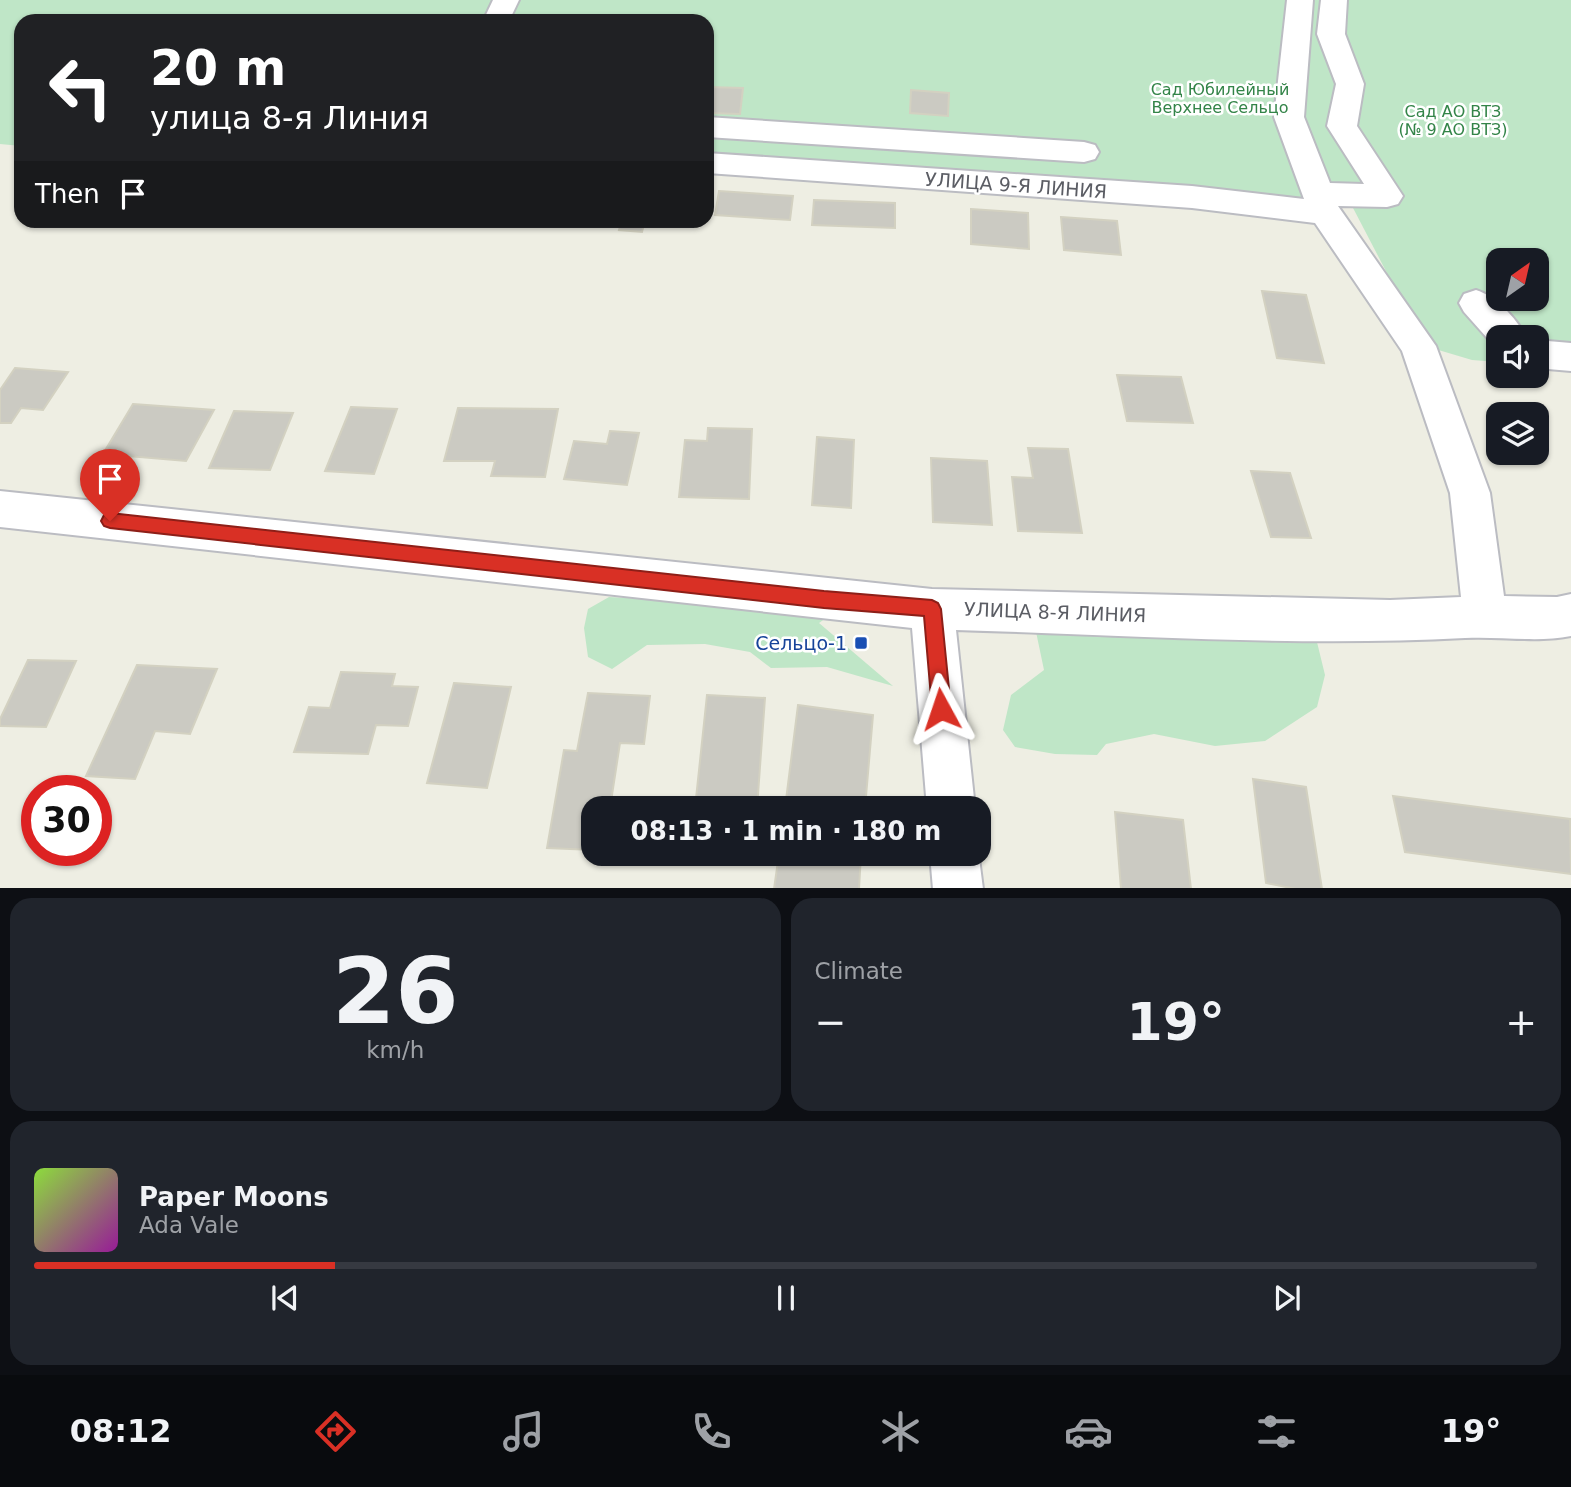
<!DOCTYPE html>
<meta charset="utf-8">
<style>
:root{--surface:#171b24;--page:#20242c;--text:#f1f3f6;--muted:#9ea1a6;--line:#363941;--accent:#d93025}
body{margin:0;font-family:"DejaVu Sans",sans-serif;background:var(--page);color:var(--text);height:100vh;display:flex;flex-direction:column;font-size:26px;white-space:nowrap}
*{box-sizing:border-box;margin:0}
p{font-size:23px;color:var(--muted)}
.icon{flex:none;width:38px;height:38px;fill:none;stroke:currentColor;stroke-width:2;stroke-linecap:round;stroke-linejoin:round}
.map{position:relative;height:888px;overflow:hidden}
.sheet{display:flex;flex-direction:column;gap:10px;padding:10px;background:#0d0f14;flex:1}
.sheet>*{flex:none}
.banner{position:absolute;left:14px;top:14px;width:700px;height:214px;border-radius:21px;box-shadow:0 2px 5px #0004;background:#202124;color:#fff;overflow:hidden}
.needle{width:46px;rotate:34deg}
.tools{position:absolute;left:1486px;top:248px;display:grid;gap:14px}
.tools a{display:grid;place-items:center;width:63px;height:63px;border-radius:14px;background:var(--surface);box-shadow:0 2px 5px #0004;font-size:35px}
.speed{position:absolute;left:21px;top:775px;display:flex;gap:14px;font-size:35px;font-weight:700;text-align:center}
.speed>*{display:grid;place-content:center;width:91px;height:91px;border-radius:50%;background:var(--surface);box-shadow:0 2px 5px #0004;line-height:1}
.speed .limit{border:10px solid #d22;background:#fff;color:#111}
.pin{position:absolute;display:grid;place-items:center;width:60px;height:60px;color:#fff;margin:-72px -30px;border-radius:50% 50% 50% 0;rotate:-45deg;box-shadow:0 0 7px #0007}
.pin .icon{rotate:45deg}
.me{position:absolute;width:77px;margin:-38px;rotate:355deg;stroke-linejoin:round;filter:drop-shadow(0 0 5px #0008)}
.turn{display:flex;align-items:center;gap:24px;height:147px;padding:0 21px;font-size:32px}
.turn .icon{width:91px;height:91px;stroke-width:2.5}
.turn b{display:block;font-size:49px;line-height:60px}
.then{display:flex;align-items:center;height:66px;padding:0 21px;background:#0003;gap:14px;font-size:26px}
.big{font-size:52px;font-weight:700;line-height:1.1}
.sheet .widget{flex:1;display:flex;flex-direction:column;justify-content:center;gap:10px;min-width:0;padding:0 24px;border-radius:21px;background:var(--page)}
.sheet .dial{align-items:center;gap:0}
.dial b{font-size:91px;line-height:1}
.song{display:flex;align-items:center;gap:21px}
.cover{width:84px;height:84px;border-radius:10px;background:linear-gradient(135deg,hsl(90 70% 55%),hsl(300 70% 35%))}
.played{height:7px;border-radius:4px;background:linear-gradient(90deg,var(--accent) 20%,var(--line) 20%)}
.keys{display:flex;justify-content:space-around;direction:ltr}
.heat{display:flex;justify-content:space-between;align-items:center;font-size:38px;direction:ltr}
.sheet .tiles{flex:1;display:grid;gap:10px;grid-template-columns:1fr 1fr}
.widget:last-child{grid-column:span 2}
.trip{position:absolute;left:581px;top:796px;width:410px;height:70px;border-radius:21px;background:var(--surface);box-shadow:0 2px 5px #0004;font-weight:700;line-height:70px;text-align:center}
.tab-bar{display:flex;height:112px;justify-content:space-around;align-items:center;background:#090b0e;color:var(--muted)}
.tab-bar .icon{width:49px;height:49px}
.tab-bar .on{color:var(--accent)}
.tab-bar b{font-size:32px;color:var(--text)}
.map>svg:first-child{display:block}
.green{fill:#bfe6c7;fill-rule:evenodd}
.building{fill:#cbcac2;stroke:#d3d1c1;stroke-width:2}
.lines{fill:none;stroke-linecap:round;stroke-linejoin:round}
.minor-casing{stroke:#bbbcc2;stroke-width:4}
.minor{fill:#fff;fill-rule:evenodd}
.route{fill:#d93025;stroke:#8d1f18;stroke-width:2}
.transit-dot{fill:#1a4fb4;stroke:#fff;stroke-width:2.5}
.labels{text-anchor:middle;stroke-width:5;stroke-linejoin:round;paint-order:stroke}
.far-park-label{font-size:16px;fill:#338448;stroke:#fff}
.street-label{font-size:19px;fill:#5b5d64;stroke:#fff}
.transit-label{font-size:19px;fill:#164399;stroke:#fff;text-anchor:end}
</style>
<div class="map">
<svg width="1571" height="889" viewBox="0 0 1571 889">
<rect width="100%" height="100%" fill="#eeeee3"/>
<!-- green -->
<g class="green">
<path d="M 0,0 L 1571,0 L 1571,367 L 1537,365 L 1536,338 L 1498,338 L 1498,362 L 1472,360 L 1425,346 L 1352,206 L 707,158 L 707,21 L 21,21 L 21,146 L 0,144 ZM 1498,261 L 1536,261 L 1536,299 L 1498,299 Z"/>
<path d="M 609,597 L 837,610 L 819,623 L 893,686 L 827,667 L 771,668 L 750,652 L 705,644 L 647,645 L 612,669 L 588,657 L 584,628 L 588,609 Z"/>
<path d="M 1035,627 L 1316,638 L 1325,675 L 1317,707 L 1265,741 L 1215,746 L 1154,734 L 1106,744 L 1097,755 L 1055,754 L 1015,747 L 1003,730 L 1011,695 L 1044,670 Z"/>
</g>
<!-- building -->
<g class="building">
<path d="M 707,87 L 743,88 L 740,114 L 707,113 Z"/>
<path d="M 911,90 L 949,93 L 948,116 L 910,113 Z"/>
<path d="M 719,191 L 793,196 L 790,220 L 715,215 Z"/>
<path d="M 814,200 L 895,203 L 895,228 L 812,225 Z"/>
<path d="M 971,209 L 1028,213 L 1029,249 L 971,244 Z"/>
<path d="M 1061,217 L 1117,221 L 1121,255 L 1064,250 Z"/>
<path d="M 622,220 L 645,220 L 642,232 L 619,230 Z"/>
<path d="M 1262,291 L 1306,295 L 1324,363 L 1277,358 Z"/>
<path d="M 15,368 L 68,372 L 43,410 L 21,408 L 11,423 L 0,423 L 0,390 Z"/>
<path d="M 1117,375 L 1181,377 L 1193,423 L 1127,421 Z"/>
<path d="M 133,404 L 214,410 L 186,461 L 103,454 Z"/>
<path d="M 351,407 L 397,409 L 374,474 L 325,471 Z"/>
<path d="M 458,408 L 558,409 L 545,477 L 491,476 L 495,461 L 444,461 Z"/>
<path d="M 234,411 L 293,413 L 270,470 L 209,468 Z"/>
<path d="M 708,428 L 752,429 L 749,499 L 679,497 L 685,440 L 707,441 Z"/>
<path d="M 610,431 L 639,433 L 627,485 L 564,479 L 574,441 L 607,444 Z"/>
<path d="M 817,437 L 854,440 L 851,508 L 812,505 Z"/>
<path d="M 1028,448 L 1068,449 L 1082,533 L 1018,531 L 1012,477 L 1033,478 Z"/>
<path d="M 931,458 L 987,461 L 992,525 L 933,522 Z"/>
<path d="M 1251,471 L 1290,473 L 1311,538 L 1271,537 Z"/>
<path d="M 28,660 L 76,661 L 46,727 L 0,726 L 0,719 Z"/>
<path d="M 137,665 L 217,669 L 190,734 L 155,731 L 135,779 L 86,776 Z"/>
<path d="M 341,672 L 395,674 L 392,686 L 418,687 L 408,726 L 376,725 L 368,754 L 294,752 L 309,707 L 330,708 Z"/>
<path d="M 454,683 L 511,687 L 487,788 L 427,783 Z"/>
<path d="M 588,693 L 650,696 L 644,744 L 620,743 L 610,808 L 593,808 L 593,850 L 547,848 L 564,750 L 577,751 Z"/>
<path d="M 707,695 L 765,698 L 757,808 L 695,808 Z"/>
<path d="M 798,705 L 873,715 L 865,808 L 785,808 Z"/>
<path d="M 1253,779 L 1306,787 L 1322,889 L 1296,889 L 1266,883 Z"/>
<path d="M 1393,796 L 1570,819 L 1571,874 L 1405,852 Z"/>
<path d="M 1115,812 L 1183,820 L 1191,889 L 1121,889 Z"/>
<path d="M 779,854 L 861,854 L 859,889 L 774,889 Z"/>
</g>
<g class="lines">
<!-- minor casing -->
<g class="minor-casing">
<g id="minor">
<path d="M 493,0 L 519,0 L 509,21 L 483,21 Z"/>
<path d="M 1287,0 L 1313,0 L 1304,117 L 1330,183 L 1364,184 L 1327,126 L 1336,84 L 1317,34 L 1321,0 L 1347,0 L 1345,34 L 1364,84 L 1357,126 L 1403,196 L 1398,204 L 1387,207 L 1338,206 L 1436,346 L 1490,493 L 1504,596 L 1557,597 L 1571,594 L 1571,636 C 1537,643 1500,636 1465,638 C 1297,647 1125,635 956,630 L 975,808 L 927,808 L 912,628 L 0,527 L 0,491 L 932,589 L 1390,600 L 1461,597 L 1450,493 L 1402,351 L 1315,223 L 1192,208 L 707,173 L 707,153 L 1192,186 L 1304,199 L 1274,117 Z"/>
<path d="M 707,117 L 1084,142 L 1095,145 L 1099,152 L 1095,159 L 1084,162 L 707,137 Z"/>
<path d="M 1476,290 C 1496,296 1517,319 1527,338 L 1498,338 L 1496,348 L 1464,312 L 1459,303 L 1464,294 Z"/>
<path d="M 1536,340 L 1571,343 L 1571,371 L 1536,368 Z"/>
<path d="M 978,850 L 983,889 L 933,889 L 930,854 L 978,854 Z"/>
</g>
</g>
<!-- minor -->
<use href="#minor" class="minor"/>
</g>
<!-- route -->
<path class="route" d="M 110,513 L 824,591 L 932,600 L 938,603 L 941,609 L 951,709 L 948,715 L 941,718 L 935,715 L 932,709 L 924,616 L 824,608 L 110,528 L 104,526 L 101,521 L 104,515 Z"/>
<!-- markers -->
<rect class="transit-dot" x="854" y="636" width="14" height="14" rx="3.5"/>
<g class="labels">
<!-- far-park labels -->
<g class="far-park-label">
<text x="1220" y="95">Сад Юбилейный<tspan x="1220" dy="18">Верхнее Сельцо</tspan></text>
<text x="1453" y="117">Сад АО ВТЗ<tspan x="1453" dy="18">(№ 9 АО ВТЗ)</tspan></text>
</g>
<!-- street labels -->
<g class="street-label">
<text transform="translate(1016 185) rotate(4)" y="7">УЛИЦА 9-Я ЛИНИЯ</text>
<text transform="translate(1055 612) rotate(2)" y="7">УЛИЦА 8-Я ЛИНИЯ</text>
</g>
<!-- transit labels -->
<g class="transit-label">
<text x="847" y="650">Сельцо-1</text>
</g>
</g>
</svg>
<div class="tools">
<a><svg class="needle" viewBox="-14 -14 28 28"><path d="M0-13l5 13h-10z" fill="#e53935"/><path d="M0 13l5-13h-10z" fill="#9ea1a6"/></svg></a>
<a><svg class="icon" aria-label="sound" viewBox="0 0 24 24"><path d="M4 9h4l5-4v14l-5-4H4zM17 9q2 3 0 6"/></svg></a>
<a><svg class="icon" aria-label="layers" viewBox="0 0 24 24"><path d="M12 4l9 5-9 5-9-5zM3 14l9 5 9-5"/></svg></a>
</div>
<div class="speed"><div class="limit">30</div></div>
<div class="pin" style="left:110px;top:521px;background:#d93025"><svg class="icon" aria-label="arrive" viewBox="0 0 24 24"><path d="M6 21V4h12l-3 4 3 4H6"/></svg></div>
<svg class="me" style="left:941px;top:709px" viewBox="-20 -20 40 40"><path d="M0-17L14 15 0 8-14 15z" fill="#d93025" stroke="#fff" stroke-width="4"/></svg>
<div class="trip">08:13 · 1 min · 180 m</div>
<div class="banner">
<div class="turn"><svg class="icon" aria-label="left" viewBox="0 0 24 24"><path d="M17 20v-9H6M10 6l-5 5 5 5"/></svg><div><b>20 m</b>улица 8-я Линия</div></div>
<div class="then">Then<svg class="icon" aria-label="arrive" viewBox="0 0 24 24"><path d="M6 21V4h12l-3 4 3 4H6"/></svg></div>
</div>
</div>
<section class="sheet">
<div class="tiles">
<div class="widget dial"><b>26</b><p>km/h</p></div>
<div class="widget"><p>Climate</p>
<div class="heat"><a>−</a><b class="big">19°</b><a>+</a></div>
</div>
<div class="widget">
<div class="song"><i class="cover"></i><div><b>Paper Moons</b><p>Ada Vale</p></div></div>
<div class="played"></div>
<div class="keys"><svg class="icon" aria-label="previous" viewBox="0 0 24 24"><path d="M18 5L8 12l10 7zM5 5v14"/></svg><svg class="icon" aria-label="pause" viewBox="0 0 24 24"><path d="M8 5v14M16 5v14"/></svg><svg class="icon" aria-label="next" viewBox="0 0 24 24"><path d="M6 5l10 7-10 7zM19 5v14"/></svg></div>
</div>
</div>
</section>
<nav class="tab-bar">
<b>08:12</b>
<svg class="icon on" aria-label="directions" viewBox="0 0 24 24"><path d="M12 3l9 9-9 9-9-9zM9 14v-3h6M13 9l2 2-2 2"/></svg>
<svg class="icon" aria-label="music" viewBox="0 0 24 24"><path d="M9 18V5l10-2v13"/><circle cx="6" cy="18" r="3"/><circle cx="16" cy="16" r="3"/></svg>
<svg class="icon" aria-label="phone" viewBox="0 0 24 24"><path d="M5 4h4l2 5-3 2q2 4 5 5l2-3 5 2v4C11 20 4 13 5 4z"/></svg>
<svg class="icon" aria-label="climate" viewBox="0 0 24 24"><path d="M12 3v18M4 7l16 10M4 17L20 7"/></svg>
<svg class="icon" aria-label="car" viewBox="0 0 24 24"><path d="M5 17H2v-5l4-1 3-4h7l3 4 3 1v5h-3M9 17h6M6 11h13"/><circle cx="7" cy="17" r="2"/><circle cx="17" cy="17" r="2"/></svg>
<svg class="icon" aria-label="filters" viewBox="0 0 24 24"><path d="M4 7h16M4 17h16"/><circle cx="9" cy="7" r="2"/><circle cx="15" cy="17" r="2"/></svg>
<b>19°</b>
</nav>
